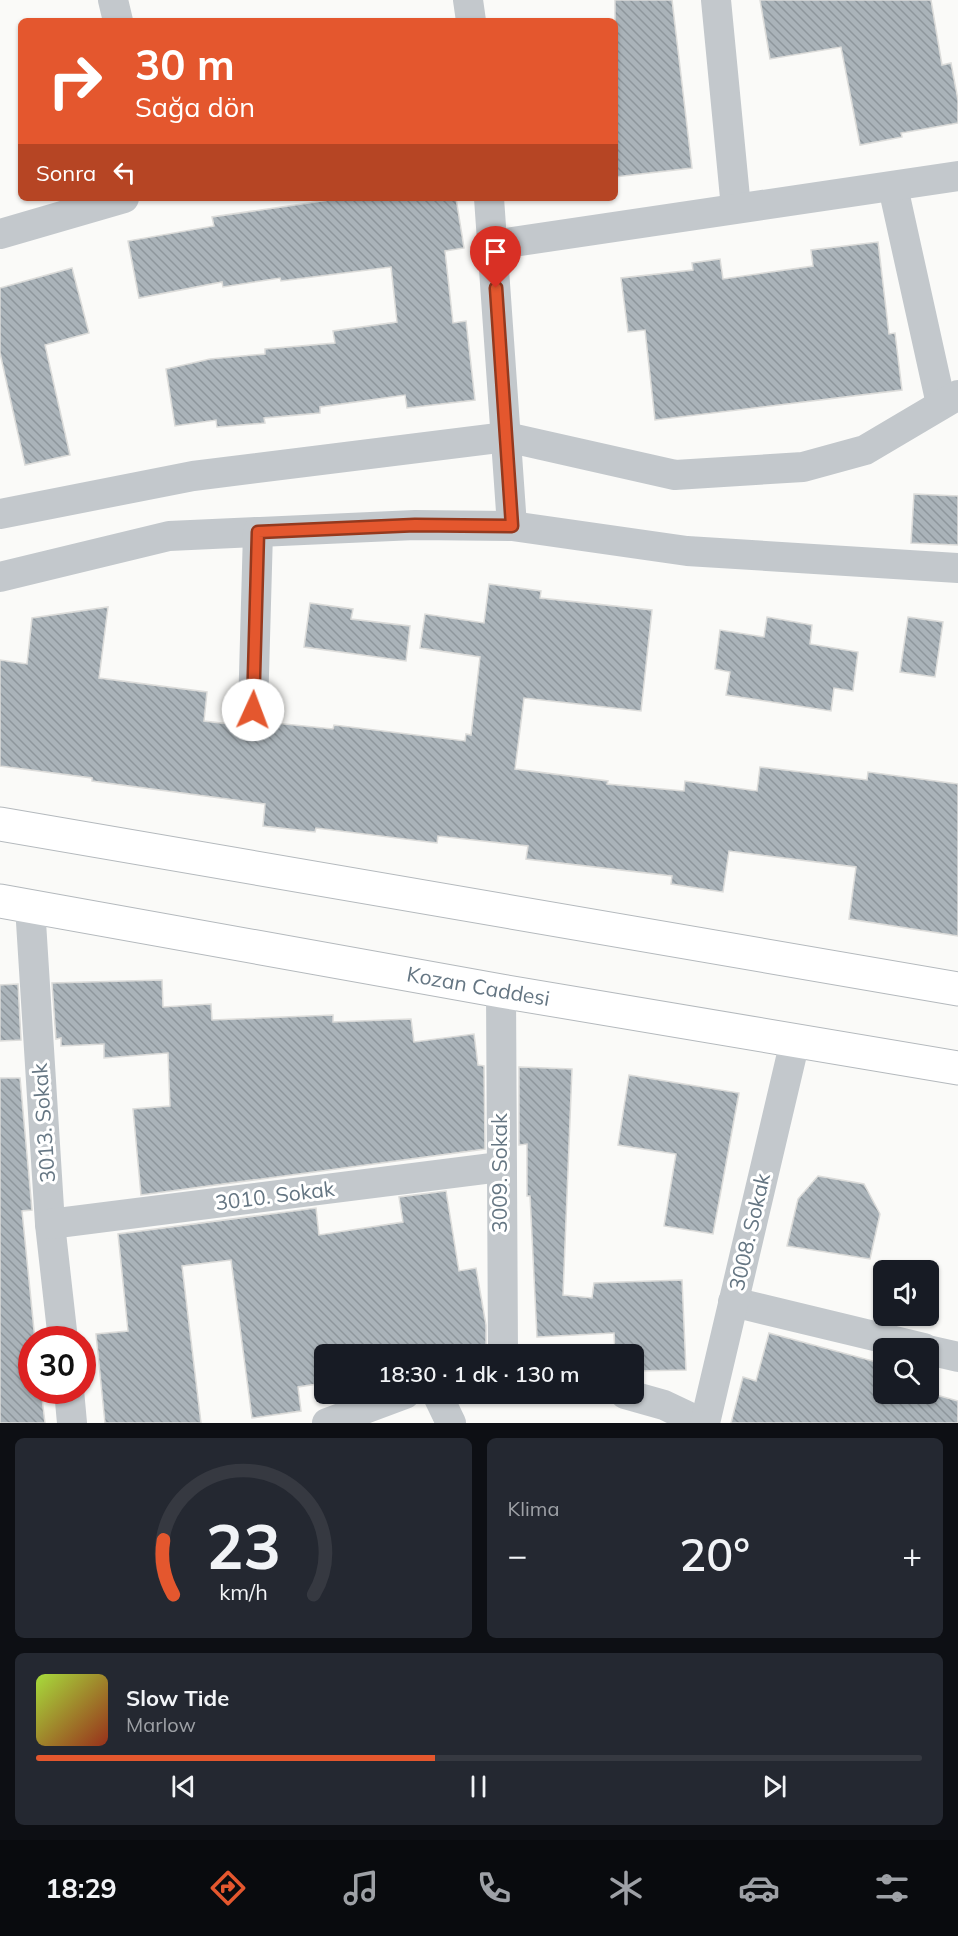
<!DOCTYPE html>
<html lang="tr">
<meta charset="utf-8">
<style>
:root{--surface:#171b24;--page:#242831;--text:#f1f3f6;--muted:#9ea1a6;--line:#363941;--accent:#e4572e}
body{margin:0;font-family:Mulish,sans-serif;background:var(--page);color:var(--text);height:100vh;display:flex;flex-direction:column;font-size:22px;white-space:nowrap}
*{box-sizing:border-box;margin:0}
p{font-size:20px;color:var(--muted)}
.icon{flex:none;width:33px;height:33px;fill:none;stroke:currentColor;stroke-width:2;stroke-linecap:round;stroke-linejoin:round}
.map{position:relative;height:1423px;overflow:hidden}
.side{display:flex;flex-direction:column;gap:15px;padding:15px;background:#0d0f14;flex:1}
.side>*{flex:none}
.banner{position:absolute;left:18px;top:18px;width:600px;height:183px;border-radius:9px;box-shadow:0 2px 4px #0004;background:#e4572e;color:#fff;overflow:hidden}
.buttons{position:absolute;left:873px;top:1260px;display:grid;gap:12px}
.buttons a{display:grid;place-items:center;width:66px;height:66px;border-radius:9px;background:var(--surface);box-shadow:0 2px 4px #0004;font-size:30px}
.speed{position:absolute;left:18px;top:1326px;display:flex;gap:12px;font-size:30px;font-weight:700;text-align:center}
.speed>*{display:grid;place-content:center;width:78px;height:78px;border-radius:50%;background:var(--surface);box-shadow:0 2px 4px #0004;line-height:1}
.speed .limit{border:9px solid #d22;background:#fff;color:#111}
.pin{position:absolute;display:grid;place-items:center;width:51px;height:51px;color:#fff;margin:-62px -26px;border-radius:50% 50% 50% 0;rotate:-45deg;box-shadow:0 0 6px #0007}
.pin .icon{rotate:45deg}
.me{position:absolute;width:66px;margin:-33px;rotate:2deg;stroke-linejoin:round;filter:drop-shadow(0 0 4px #0008)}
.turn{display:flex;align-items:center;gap:21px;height:126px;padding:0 18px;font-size:27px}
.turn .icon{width:78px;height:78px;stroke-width:2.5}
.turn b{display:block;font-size:42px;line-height:51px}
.then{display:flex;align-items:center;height:57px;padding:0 18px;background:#0003;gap:12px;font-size:22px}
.big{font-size:45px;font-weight:600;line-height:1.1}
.side .tile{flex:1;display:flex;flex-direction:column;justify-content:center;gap:9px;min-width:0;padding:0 21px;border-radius:9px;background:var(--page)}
.side .dial{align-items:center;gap:0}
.dial svg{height:156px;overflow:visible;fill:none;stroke:var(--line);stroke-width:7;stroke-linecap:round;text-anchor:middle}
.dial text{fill:var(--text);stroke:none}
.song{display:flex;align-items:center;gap:18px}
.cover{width:72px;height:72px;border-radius:9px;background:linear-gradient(135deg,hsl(80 70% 55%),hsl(10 70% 35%))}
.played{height:6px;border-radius:3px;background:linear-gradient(90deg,var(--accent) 45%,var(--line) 45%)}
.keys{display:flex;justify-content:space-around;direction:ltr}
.heat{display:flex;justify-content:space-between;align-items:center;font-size:33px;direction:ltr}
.side .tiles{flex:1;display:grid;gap:15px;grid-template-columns:1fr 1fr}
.tile:last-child{grid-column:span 2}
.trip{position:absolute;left:314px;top:1344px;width:330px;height:60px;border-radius:9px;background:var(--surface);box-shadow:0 2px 4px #0004;font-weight:600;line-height:60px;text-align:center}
.dock{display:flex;height:96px;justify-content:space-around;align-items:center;background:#090b0e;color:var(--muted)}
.dock .icon{width:42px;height:42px}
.dock .current{color:var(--accent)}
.dock b{font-size:27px;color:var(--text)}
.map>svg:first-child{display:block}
.building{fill:url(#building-back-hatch);stroke:#dcdcda;stroke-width:1.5}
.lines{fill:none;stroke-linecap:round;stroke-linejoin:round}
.trunk-casing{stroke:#b4b9bd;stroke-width:35}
.minor{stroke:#c3c8cc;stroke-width:30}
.trunk{stroke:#fff;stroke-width:33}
.route-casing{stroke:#94391e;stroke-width:15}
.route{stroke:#e4572e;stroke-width:10}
.labels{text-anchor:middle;stroke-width:6;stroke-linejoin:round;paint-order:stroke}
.street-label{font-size:21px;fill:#657683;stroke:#fff}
</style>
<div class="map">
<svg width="958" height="1423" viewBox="0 0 958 1423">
<defs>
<pattern id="building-back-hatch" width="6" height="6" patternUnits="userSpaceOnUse" patternTransform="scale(1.5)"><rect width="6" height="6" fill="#aab3b9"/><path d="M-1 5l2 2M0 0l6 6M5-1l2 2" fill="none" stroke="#8e969c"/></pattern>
</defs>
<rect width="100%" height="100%" fill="#fafaf8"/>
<!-- building -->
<g class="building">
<path d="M 615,0 L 672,0 L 692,168 L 615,177 Z"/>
<path d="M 760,0 L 931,0 L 942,65 L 951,63 L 958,100 L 958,123 L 901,133 L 902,137 L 860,145 L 841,47 L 770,59 Z"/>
<path d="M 343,198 L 456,198 L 464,248 L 445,251 L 453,323 L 466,321 L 475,400 L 407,408 L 405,395 L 320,407 L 320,413 L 264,418 L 265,423 L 217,427 L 216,420 L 175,426 L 166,369 L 210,359 L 265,354 L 265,349 L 335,343 L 333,331 L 397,322 L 391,267 L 281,281 L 280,278 L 223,287 L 222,282 L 139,298 L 128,241 L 214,226 L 212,217 Z"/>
<path d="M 878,242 L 889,334 L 895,333 L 902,390 L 655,420 L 645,330 L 628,332 L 621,278 L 693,270 L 692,263 L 720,259 L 723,279 L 813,266 L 811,250 Z"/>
<path d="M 72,268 L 89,333 L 45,345 L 70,455 L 25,465 L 0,353 L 0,288 Z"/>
<path d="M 914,494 L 958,496 L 958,545 L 911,543 Z"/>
<path d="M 489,584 L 541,591 L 540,598 L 652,610 L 641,711 L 524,698 L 515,769 L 608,781 L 607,784 L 684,791 L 685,781 L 757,791 L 760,767 L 867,780 L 868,772 L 958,784 L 958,936 L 849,919 L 856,867 L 729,851 L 723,892 L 671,884 L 672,876 L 526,859 L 528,846 L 438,836 L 437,843 L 316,828 L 315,832 L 263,826 L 265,804 L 92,781 L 92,778 L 0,766 L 0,660 L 27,664 L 32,618 L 108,607 L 99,678 L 207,692 L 204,721 L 274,729 L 275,723 L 333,729 L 334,725 L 465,741 L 466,734 L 471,735 L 480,657 L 420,648 L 425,614 L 484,623 Z"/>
<path d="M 310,603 L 353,609 L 351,619 L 410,626 L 406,661 L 304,647 Z"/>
<path d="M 767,617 L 812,625 L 810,644 L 858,652 L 853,691 L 834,688 L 831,711 L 726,695 L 730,672 L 715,669 L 720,630 L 764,637 Z"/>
<path d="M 908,617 L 943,622 L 935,677 L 900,672 Z"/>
<path d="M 162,980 L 163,1007 L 211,1004 L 212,1020 L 333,1015 L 333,1022 L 411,1019 L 414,1042 L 474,1034 L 478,1065 L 484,1066 L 485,1149 L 141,1195 L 133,1109 L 170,1106 L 168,1053 L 104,1058 L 104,1044 L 61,1046 L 61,1038 L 56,1039 L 52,983 Z"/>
<path d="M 18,984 L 21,1040 L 0,1041 L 0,985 Z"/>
<path d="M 519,1067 L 572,1069 L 563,1295 L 592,1298 L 594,1283 L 682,1280 L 686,1370 L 633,1371 L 633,1354 L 615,1354 L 614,1333 L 537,1337 L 530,1196 L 527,1196 L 527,1144 L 519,1145 Z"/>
<path d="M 629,1075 L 739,1093 L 713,1234 L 664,1226 L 676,1154 L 618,1145 Z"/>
<path d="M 0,1078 L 20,1078 L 32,1210 L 22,1211 L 35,1340 L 32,1340 L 32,1390 L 41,1390 L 45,1423 L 0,1423 Z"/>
<path d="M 818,1176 L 864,1184 L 880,1214 L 870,1259 L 787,1246 L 798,1199 Z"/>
<path d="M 446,1191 L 459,1271 L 476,1268 L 486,1325 L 486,1345 L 439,1352 L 440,1354 L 324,1354 L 324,1383 L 298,1387 L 301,1411 L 252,1418 L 231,1260 L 182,1266 L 201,1423 L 105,1423 L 96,1334 L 128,1331 L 118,1234 L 316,1208 L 319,1235 L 403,1222 L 399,1197 Z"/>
<path d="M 769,1333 L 884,1364 L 884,1394 L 933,1394 L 958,1401 L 958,1423 L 731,1423 L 743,1377 L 756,1381 Z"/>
</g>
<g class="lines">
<!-- trunk casing -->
<g class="trunk-casing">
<g id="trunk">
<path d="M 0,824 L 958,989"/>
<path id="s1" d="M 0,901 L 501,991 L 958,1068"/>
</g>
</g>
<!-- minor -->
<g class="minor">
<path d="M 113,0 L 118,21"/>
<path d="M 468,0 L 471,21"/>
<path d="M 716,0 L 736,208"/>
<path d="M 893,187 L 941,404"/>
<path d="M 489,198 L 512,526"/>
<path d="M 0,234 L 124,198"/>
<path d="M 493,245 L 958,176"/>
<path d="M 0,514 L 193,476 L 506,437 L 675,475 L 803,467 L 865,450 L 958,395"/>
<path d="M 0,577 L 169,536 L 415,525 L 512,526 L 687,551 L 958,568"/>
<path d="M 253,710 L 258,532"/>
<path d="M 30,906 L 50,1224 L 63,1340"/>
<path d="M 501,991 L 503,1354"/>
<path d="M 50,1224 L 500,1167"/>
<path d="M 733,1302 L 924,1348"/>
<path d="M 928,1350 L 958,1357"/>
<path d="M 69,1390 L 72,1423"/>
<path d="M 437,1394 L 451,1423"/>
<path d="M 625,1394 L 664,1405 L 702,1423"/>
<path d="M 327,1423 L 405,1394"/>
<path d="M 705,1423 L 795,1041"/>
</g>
<!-- trunk -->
<use href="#trunk" class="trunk"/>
</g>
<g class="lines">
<!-- route casing -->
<g class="route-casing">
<path id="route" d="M 253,710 L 258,532 L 415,525 L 512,526 L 496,288"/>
</g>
<!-- route -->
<use href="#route" class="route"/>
</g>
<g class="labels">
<!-- street labels -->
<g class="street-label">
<text dy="7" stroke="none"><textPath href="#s1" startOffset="486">Kozan Caddesi</textPath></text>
<text transform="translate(44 1123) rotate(-94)" y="7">3013. Sokak</text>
<text transform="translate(500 1173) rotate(-90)" y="7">3009. Sokak</text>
<text transform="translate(275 1196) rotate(-7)" y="7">3010. Sokak</text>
<text transform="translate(750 1232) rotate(-77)" y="7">3008. Sokak</text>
</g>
</g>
</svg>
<div class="buttons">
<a><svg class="icon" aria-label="sound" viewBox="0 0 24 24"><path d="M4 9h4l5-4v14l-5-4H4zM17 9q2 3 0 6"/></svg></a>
<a><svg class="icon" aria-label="search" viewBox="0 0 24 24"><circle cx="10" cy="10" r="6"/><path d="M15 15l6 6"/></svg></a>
</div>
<div class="speed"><div class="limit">30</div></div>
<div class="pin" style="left:496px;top:288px;background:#d93025"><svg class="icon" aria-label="arrive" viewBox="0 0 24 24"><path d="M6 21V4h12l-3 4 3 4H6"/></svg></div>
<svg class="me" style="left:253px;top:710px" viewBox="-20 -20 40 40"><circle r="19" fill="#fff"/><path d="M0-13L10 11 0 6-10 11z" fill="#e4572e"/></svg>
<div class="trip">18:30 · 1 dk · 130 m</div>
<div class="banner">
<div class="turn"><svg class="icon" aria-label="right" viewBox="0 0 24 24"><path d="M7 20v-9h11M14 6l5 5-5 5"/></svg><div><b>30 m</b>Sağa dön</div></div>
<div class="then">Sonra<svg class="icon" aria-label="left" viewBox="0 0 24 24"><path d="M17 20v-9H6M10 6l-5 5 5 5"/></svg></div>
</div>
</div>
<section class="side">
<div class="tiles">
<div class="tile dial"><svg viewBox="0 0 100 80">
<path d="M14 69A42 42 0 1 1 86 69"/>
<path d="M14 69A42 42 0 0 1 9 41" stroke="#e4572e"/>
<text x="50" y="56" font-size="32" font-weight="700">23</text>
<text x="50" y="72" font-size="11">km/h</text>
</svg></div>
<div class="tile"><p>Klima</p>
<div class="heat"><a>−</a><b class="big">20°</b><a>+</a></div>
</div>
<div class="tile">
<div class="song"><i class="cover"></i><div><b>Slow Tide</b><p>Marlow</p></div></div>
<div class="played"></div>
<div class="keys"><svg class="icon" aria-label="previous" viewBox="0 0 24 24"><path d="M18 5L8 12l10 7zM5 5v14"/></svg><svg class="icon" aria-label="pause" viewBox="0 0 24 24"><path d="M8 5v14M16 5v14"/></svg><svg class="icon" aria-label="next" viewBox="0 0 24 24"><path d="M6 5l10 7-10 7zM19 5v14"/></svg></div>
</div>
</div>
</section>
<nav class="dock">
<b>18:29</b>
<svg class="icon current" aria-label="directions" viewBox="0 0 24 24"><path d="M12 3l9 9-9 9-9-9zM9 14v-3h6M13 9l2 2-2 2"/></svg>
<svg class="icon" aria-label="music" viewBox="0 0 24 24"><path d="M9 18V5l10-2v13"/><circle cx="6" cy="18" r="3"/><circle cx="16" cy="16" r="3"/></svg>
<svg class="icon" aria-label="phone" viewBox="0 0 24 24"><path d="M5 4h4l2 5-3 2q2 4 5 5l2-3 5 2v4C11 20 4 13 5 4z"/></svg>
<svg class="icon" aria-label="climate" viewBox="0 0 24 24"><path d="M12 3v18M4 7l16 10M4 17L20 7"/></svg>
<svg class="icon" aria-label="car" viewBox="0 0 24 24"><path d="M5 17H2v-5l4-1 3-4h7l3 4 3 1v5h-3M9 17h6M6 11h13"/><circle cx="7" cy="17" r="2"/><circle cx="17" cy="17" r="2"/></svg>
<svg class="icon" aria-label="filters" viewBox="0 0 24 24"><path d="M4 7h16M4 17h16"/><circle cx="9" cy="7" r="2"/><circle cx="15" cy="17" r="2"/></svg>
</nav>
